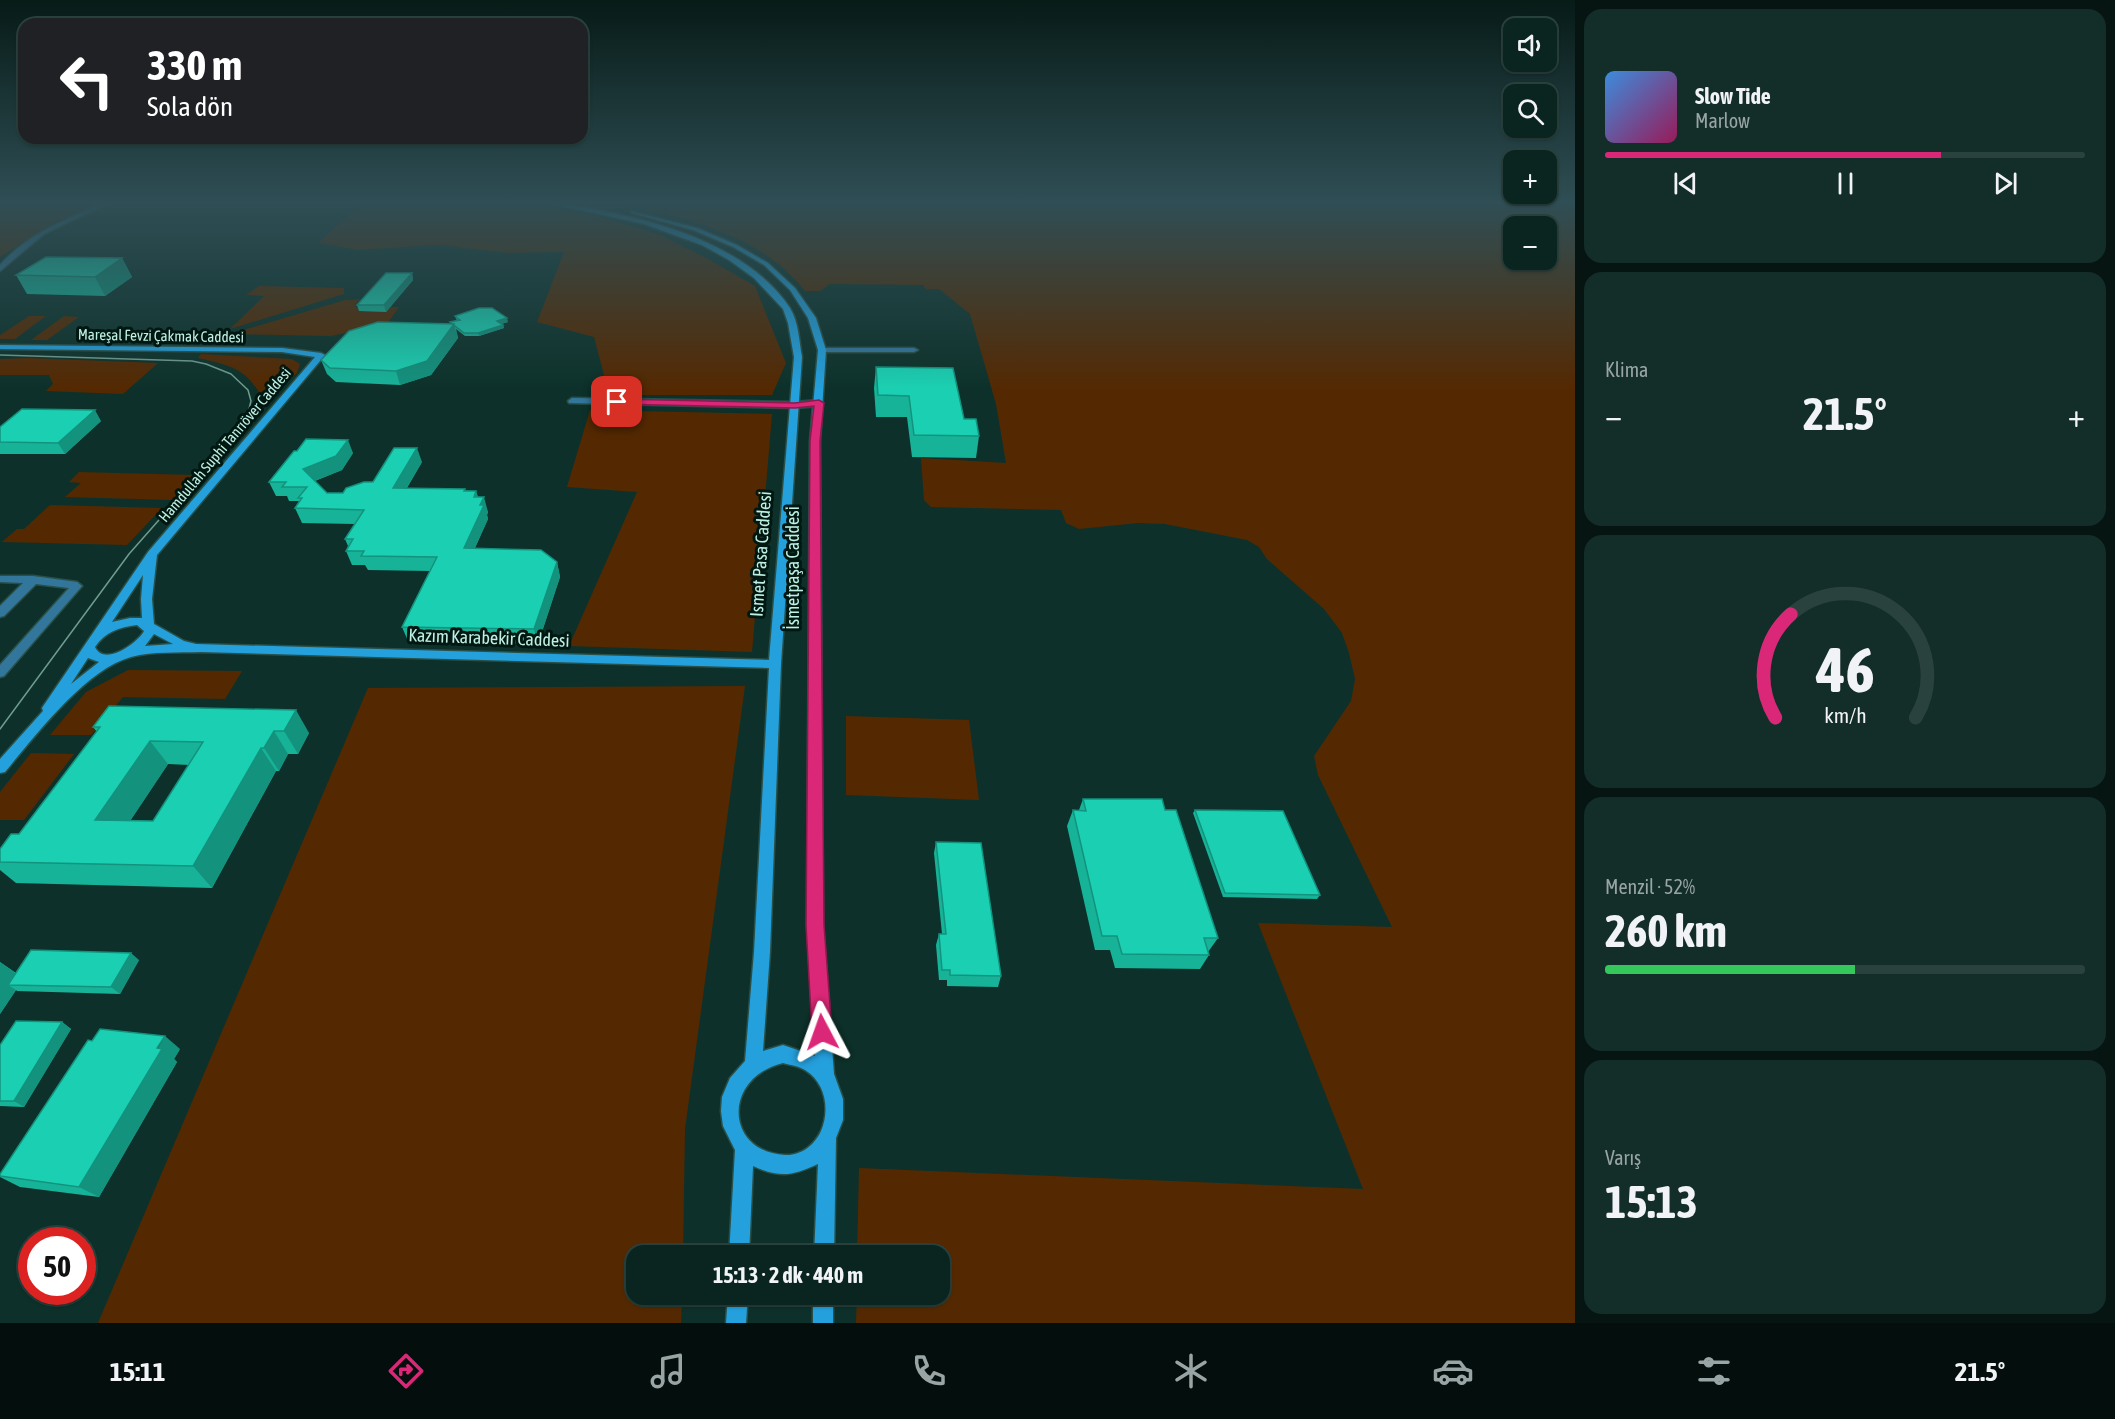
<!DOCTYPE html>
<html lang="tr">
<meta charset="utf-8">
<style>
:root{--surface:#0a2520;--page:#132d29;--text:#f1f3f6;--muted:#99a5a5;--line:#2a423e;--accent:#db2777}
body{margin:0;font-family:"Asap Condensed",sans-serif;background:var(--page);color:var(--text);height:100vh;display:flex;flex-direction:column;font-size:22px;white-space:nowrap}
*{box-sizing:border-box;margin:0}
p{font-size:20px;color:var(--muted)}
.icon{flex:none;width:33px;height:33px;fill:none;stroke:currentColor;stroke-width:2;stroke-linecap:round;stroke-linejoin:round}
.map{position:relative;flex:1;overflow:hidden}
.drawer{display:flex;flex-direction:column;gap:9px;padding:9px;background:#061412;width:540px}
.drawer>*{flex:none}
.guide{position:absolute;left:18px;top:18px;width:570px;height:126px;border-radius:18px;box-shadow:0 2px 4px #0004,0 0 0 2px var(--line);background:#202124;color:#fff;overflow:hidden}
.buttons{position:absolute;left:1503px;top:18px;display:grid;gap:12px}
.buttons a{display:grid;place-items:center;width:54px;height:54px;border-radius:12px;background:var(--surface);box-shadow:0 2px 4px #0004,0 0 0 2px var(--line);font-size:30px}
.speed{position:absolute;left:18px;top:1227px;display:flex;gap:12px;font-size:30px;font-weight:700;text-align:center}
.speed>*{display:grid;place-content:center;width:78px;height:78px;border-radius:50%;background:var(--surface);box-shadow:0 2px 4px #0004,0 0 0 2px var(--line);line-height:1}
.speed .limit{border:9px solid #d22;background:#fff;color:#111}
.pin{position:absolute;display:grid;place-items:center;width:51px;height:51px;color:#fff;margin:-26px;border-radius:12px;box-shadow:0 3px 9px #0006}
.me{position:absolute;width:66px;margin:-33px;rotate:356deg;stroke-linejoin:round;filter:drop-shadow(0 0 4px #0008)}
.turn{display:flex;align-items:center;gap:21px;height:126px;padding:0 30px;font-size:27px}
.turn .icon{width:78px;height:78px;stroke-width:2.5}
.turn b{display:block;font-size:42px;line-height:51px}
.big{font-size:45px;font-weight:700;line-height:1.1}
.drawer .tile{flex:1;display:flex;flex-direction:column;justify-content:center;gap:9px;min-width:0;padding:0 21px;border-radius:18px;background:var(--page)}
.drawer .dial{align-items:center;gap:0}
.dial svg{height:156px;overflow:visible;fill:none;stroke:var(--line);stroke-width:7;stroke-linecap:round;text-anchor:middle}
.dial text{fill:var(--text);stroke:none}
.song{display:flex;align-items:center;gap:18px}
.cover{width:72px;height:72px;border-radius:9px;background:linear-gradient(135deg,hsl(210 70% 55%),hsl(330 70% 35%))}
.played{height:6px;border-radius:3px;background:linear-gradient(90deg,var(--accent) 70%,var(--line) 70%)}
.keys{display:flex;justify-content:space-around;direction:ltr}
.heat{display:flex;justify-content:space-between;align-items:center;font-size:33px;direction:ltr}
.charge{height:9px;border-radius:4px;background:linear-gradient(90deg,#34c759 52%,var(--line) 0)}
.trip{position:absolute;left:626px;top:1245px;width:324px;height:60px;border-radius:18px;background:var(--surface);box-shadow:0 2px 4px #0004,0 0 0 2px var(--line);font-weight:700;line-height:60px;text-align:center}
.tab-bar{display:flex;height:96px;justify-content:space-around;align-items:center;background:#040f0d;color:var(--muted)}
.tab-bar .icon{width:42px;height:42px}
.tab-bar .selected{color:var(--accent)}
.tab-bar b{font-size:27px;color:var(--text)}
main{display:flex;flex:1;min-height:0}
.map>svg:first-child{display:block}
.green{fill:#542902;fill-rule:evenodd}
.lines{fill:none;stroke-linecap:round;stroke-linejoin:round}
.street-casing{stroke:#295048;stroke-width:3}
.secondary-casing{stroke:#295048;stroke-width:3}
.street{fill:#33769c;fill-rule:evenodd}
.secondary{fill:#24a0dd;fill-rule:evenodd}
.tram{stroke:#709c91;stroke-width:1.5}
.wall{fill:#17b399;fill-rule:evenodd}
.shaded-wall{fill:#13927d}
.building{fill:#1bd0b2;stroke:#13927d;stroke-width:1.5;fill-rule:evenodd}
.route{fill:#db2777;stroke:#8e194d;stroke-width:1.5}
.labels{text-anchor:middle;stroke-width:6;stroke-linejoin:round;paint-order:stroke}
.far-street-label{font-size:15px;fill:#bff0e3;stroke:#011812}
.street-label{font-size:18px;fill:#bff0e3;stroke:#011812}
</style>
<main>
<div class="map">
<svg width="1575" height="1323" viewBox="0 0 1575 1323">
<rect width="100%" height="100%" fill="#0d312a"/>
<!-- green -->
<g class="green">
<path d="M 0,204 L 97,204 L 52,224 L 0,257 Z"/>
<path d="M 360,204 L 530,204 L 601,217 L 660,235 L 708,259 L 755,286 L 786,363 L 772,395 L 597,395 L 604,375 L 594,337 L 537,322 L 564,252 L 508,253 L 438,245 L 358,250 L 318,243 Z"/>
<path d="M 620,204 L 1575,204 L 1575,1323 L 856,1323 L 857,1295 L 939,1294 L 939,1256 L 857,1255 L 859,1168 L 1363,1189 L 1258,923 L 1392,927 L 1318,775 L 1314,756 L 1351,701 L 1355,679 L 1349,653 L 1342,633 L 1324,609 L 1267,559 L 1259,547 L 1247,540 L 1165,524 L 1138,523 L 1079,529 L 1066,523 L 1061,510 L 931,507 L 924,500 L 921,458 L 1006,463 L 996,404 L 970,314 L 939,289 L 926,289 L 923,285 L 830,284 L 820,291 L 805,291 C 761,235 686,217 620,204 ZM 1514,226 L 1546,226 L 1546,260 L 1514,260 Z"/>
<path d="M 259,286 L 344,288 L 344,294 L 230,329 L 264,296 L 246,295 Z"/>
<path d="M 361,299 L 355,304 L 355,307 L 399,307 L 387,324 L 331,336 L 230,334 L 345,300 Z"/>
<path d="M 29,316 L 46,316 L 15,339 L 0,339 L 0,335 Z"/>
<path d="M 64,316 L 79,317 L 47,340 L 31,340 Z"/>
<path d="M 201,354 L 292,359 L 300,364 L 297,373 L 270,398 L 262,398 C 247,368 229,365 198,358 Z"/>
<path d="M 30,358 L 158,363 L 123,394 L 46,391 L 53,384 L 49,375 L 0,375 L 0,359 Z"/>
<path d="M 590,410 L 772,414 L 752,652 L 569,646 L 637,492 L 567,487 Z"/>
<path d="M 79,472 L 195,475 L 172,500 L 65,497 L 81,483 L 69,482 Z"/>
<path d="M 50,505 L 162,508 L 127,545 L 2,542 L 17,529 L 24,529 Z"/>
<path d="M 128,670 L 242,671 L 225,699 L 123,697 L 91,735 L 50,735 L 86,692 Z"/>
<path d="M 745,686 L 685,1129 L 683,1255 L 636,1256 L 636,1294 L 682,1295 L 681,1323 L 98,1323 L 368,688 Z"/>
<path d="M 846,716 L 969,720 L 979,800 L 846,795 Z"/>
<path d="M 31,753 L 74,754 L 24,820 L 0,820 L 0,792 Z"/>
</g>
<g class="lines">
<!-- street casing -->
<g class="street-casing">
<g id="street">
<path d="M 100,204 L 107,204 L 44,234 L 0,271 L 0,265 C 28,234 63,221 100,204 Z"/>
<path d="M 819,348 L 914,348 L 918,350 L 914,352 L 822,352 L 818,350 Z"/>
<path d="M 572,398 L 795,402 L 819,400 L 823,403 L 819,406 L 795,408 L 569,403 L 568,401 Z"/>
<path d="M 0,576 L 33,576 L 77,582 L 82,586 L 4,676 L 0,677 L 0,665 L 69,588 L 36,584 L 4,616 L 0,617 L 0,606 L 23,583 L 0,582 Z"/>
</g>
</g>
<!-- secondary casing -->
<g class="secondary-casing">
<g id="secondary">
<path d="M 553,204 C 570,203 586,207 603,211 C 667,223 752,250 790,308 C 799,323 799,341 802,357 L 781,664 L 770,952 L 763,1051 L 783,1045 L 815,1056 L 807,925 L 810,441 L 818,350 L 808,318 L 790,290 L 764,265 L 733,247 L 693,230 L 631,213 L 631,211 L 697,228 L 737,245 L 768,263 L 795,288 L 816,318 L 826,350 L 820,441 L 823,925 L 834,1074 L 843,1099 L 843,1120 L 836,1138 L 834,1256 L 814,1256 L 818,1164 C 792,1176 780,1178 753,1166 L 749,1256 L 729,1256 L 735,1150 L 723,1126 L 721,1111 L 722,1097 L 730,1078 L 745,1061 L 754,952 L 769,668 L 201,652 C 178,653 154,651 131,657 C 86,669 35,736 5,772 L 0,773 L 0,759 L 43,711 L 42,708 L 44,705 L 148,552 L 315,357 L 282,352 L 0,349 L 0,345 L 282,348 L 321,353 L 325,355 L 157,555 L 152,599 L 154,624 L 184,641 L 196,644 L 769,660 L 794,357 L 788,323 L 783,309 L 754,278 L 729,260 L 702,245 L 644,224 ZM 143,575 L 141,599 L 142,618 L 130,618 L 112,622 ZM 137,625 L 144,631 C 138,643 104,667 95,647 C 105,632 119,627 137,625 ZM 154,634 L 173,644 L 145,646 ZM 88,658 L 99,662 L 71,684 ZM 783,1063 C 790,1065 799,1066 805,1070 C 826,1083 830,1110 821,1131 C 814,1146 800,1156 785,1155 C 725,1152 722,1078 783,1063 Z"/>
<path d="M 728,1294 L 748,1294 L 746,1323 L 726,1323 Z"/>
<rect x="813" y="1294" width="20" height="29"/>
</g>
</g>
<!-- street -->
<use href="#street" class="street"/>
<!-- secondary -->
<use href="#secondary" class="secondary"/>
<!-- tram -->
<path class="tram" d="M 0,355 L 192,361 L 206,364 L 231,374 L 248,390 L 251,401 L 248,413 L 240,428 L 129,554 L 0,729"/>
</g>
<!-- wall -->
<g class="wall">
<path d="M 122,258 L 132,277 L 105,296 L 27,294 L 16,275 Z"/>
<path d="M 412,273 L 413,280 L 386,312 L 359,311 L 357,305 Z"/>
<path d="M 455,316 L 508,322 L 501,324 L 503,325 L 504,328 L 479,336 L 465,336 L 456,329 L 458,338 L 431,375 L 400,385 L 336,382 L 327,374 L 321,360 L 451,324 L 450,322 L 457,320 L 456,319 Z"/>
<path d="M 876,367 L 964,419 L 979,436 L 976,458 L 912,457 L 907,417 L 876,417 L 874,388 Z"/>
<path d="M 101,421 L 65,454 L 0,454 L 0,427 Z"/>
<path d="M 297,451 L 353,453 L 342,470 L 315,481 L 327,493 L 343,493 L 422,462 L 407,488 L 476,491 L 478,497 L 488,512 L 487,515 L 488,519 L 475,548 L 557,562 L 560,577 L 538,644 L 408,641 L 402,627 L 430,571 L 368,570 L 365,565 L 352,565 L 346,551 L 348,546 L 345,539 L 355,524 L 302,523 L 295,508 L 299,501 L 289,501 L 287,496 L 276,496 L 269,482 Z"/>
<path d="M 109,706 L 309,733 L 298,754 L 288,754 L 279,771 L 276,771 L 212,888 L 16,883 L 0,870 L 0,849 L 19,834 L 97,732 L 93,727 ZM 168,764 L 189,765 L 153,821 L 130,821 Z"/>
<path d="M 1083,799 L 1165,810 L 1218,938 L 1208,952 L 1209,955 L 1200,969 L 1115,968 L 1110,950 L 1095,950 L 1067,826 L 1073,810 L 1079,810 Z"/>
<path d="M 1195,810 L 1320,895 L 1317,899 L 1223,897 L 1193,813 Z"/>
<path d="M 936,842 L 1001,976 L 998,987 L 947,986 L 947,980 L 939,980 L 936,945 L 939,934 L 942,934 L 934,853 Z"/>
<path d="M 139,960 L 120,994 L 17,991 L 16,990 L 0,1014 L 0,962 L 16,973 Z"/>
<path d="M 62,1022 L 71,1029 L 24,1107 L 0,1106 L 0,1045 Z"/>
<path d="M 180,1049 L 174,1059 L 177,1062 L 99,1197 L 20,1187 L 0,1177 L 0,1174 Z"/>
</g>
<!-- shaded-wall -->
<g class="shaded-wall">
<path d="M 122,258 L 132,277 L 105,296 L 95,277 Z"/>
<path d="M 412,273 L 413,280 L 386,312 L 384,305 Z"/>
<path d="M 507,318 L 508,322 L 498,325 L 497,321 Z"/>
<path d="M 454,324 L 458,338 L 431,375 L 400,385 L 396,371 Z"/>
<path d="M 503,325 L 504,328 L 479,336 L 478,333 Z"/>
<path d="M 95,410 L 101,421 L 65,454 L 58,443 Z"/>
<path d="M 348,440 L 353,453 L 342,470 L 309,483 L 303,469 Z"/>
<path d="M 417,448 L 422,462 L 398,502 L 393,488 Z"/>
<path d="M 476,491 L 480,505 L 484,497 L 488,512 L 487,515 L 488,519 L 468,563 L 464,548 L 474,497 Z"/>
<path d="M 557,562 L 560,577 L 538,644 L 534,629 Z"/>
<path d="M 296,710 L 309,733 L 298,754 L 284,731 Z"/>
<path d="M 274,731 L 288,754 L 279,771 L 264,748 Z"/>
<path d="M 150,741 L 168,764 L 116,842 L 95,820 Z"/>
<path d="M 261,748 L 276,771 L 212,888 L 193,866 Z"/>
<path d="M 131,953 L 139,960 L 120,994 L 111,987 Z"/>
<path d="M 0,962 L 23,979 L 8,985 L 16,990 L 0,1014 Z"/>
<path d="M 62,1022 L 71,1029 L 24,1107 L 14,1101 Z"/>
<path d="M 165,1036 L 180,1049 L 174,1059 L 177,1062 L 99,1197 L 79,1187 Z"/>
</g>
<!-- building -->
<g class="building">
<path d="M 46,257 L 122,258 L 95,277 L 16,275 Z"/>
<path d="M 386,273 L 412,273 L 384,305 L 357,305 Z"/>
<path d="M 479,308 L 492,308 L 507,318 L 497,321 L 503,325 L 478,333 L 464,333 L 450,322 L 460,320 L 455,316 Z"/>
<path d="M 378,322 L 454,324 L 427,361 L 396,371 L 330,368 L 321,360 L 349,331 Z"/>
<path d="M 876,367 L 953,368 L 964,419 L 976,419 L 979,436 L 914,435 L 909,396 L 878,395 Z"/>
<path d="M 22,409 L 95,410 L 58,443 L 0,442 L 0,427 Z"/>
<path d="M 306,439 L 348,440 L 336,456 L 303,469 L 327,493 L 343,493 L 346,488 L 364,482 L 373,482 L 394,448 L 417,448 L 393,488 L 465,489 L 464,491 L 476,491 L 474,497 L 484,497 L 480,505 L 484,505 L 464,548 L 541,550 L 557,562 L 534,629 L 402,627 L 437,557 L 361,556 L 364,551 L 346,551 L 353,539 L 345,539 L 364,510 L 295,508 L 302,498 L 298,498 L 307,487 L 282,487 L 286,482 L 269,482 L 294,451 L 297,451 Z"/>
<path d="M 109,706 L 296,710 L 284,731 L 274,731 L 264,748 L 261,748 L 193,866 L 0,862 L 0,849 L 11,834 L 19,834 L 100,727 L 93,727 ZM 150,741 L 203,742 L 153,821 L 95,820 Z"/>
<path d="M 1083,799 L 1162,799 L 1165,810 L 1176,810 L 1218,938 L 1204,938 L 1209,955 L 1122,954 L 1117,936 L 1102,936 L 1073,810 L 1086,811 Z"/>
<path d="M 1195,810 L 1283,811 L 1320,895 L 1225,893 Z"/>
<path d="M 936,842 L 981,843 L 1001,976 L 950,975 L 950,970 L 942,970 L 939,934 L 946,934 Z"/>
<path d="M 31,950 L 131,953 L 111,987 L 8,985 Z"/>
<path d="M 16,1021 L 62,1022 L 14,1101 L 0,1101 L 0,1045 Z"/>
<path d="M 100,1029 L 165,1036 L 157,1048 L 162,1049 L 79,1187 L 0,1176 L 0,1174 L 88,1040 L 92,1041 Z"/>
</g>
<!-- sky -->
<linearGradient id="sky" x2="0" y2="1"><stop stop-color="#071b17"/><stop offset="0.52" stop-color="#2f4e55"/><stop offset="1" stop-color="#2f4e55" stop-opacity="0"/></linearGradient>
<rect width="1575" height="389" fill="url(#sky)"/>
<!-- route -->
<path class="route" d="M 617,399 L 795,403 L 819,400 L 824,403 L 820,441 L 824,925 L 832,1032 L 829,1038 L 822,1041 L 815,1038 L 812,1032 L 806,925 L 810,441 L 814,406 L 795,408 L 613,404 L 612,402 Z"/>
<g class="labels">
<!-- far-street labels -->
<g class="far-street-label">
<text transform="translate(161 336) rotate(1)" y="5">Mareşal Fevzi Çakmak Caddesi</text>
<text transform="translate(225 445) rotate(-50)" y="5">Hamdullah Suphi Tanrıöver Caddesi</text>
</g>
<!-- street labels -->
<g class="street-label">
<text transform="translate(761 554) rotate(-86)" y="6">Ismet Pasa Caddesi</text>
<text transform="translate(793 568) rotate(-90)" y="6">İsmetpaşa Caddesi</text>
<text transform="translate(489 638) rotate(2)" y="6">Kazım Karabekir Caddesi</text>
</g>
</g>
</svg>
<div class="buttons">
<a><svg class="icon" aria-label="sound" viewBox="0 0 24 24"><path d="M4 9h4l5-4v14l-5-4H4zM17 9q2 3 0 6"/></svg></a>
<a><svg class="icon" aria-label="search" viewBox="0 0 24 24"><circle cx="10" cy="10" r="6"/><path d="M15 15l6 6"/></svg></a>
<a>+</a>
<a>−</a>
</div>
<div class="speed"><div class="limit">50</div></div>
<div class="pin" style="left:617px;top:402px;background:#d93025"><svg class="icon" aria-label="arrive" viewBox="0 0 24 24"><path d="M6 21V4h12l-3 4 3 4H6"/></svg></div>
<svg class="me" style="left:822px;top:1032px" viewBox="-20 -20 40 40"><path d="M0-17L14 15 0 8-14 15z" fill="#db2777" stroke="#fff" stroke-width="4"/></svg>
<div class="trip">15:13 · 2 dk · 440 m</div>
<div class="guide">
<div class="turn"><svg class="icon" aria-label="left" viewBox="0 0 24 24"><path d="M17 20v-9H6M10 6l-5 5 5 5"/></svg><div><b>330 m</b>Sola dön</div></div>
</div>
</div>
<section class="drawer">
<div class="tile">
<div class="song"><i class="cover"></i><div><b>Slow Tide</b><p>Marlow</p></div></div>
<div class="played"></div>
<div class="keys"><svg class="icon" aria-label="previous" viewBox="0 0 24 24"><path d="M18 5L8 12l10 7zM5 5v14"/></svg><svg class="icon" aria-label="pause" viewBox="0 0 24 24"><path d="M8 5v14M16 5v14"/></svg><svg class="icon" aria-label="next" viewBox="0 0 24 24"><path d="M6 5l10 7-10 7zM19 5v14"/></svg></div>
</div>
<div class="tile"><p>Klima</p>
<div class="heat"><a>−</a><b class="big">21.5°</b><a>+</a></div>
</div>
<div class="tile dial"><svg viewBox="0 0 100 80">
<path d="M14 69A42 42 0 1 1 86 69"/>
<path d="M14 69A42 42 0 0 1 22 16" stroke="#db2777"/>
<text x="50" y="56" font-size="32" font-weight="700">46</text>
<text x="50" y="72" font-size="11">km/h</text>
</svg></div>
<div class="tile"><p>Menzil · 52%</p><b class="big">260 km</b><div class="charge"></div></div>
<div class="tile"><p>Varış</p><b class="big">15:13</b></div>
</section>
</main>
<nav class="tab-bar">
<b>15:11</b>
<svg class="icon selected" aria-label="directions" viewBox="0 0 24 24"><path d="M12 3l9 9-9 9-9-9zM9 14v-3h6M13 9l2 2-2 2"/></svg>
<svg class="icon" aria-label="music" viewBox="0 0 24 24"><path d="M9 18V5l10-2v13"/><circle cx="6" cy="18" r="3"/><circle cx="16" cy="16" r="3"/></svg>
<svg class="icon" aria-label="phone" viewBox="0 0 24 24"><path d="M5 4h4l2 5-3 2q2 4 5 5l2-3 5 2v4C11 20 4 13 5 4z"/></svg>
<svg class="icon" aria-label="climate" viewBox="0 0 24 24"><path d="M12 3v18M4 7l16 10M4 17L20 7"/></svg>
<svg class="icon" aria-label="car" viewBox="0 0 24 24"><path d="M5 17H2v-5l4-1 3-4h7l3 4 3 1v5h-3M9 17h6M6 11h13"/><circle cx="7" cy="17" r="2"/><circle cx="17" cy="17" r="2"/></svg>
<svg class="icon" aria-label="filters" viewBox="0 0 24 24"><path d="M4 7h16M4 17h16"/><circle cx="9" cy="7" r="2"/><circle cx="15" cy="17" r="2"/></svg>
<b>21.5°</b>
</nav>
